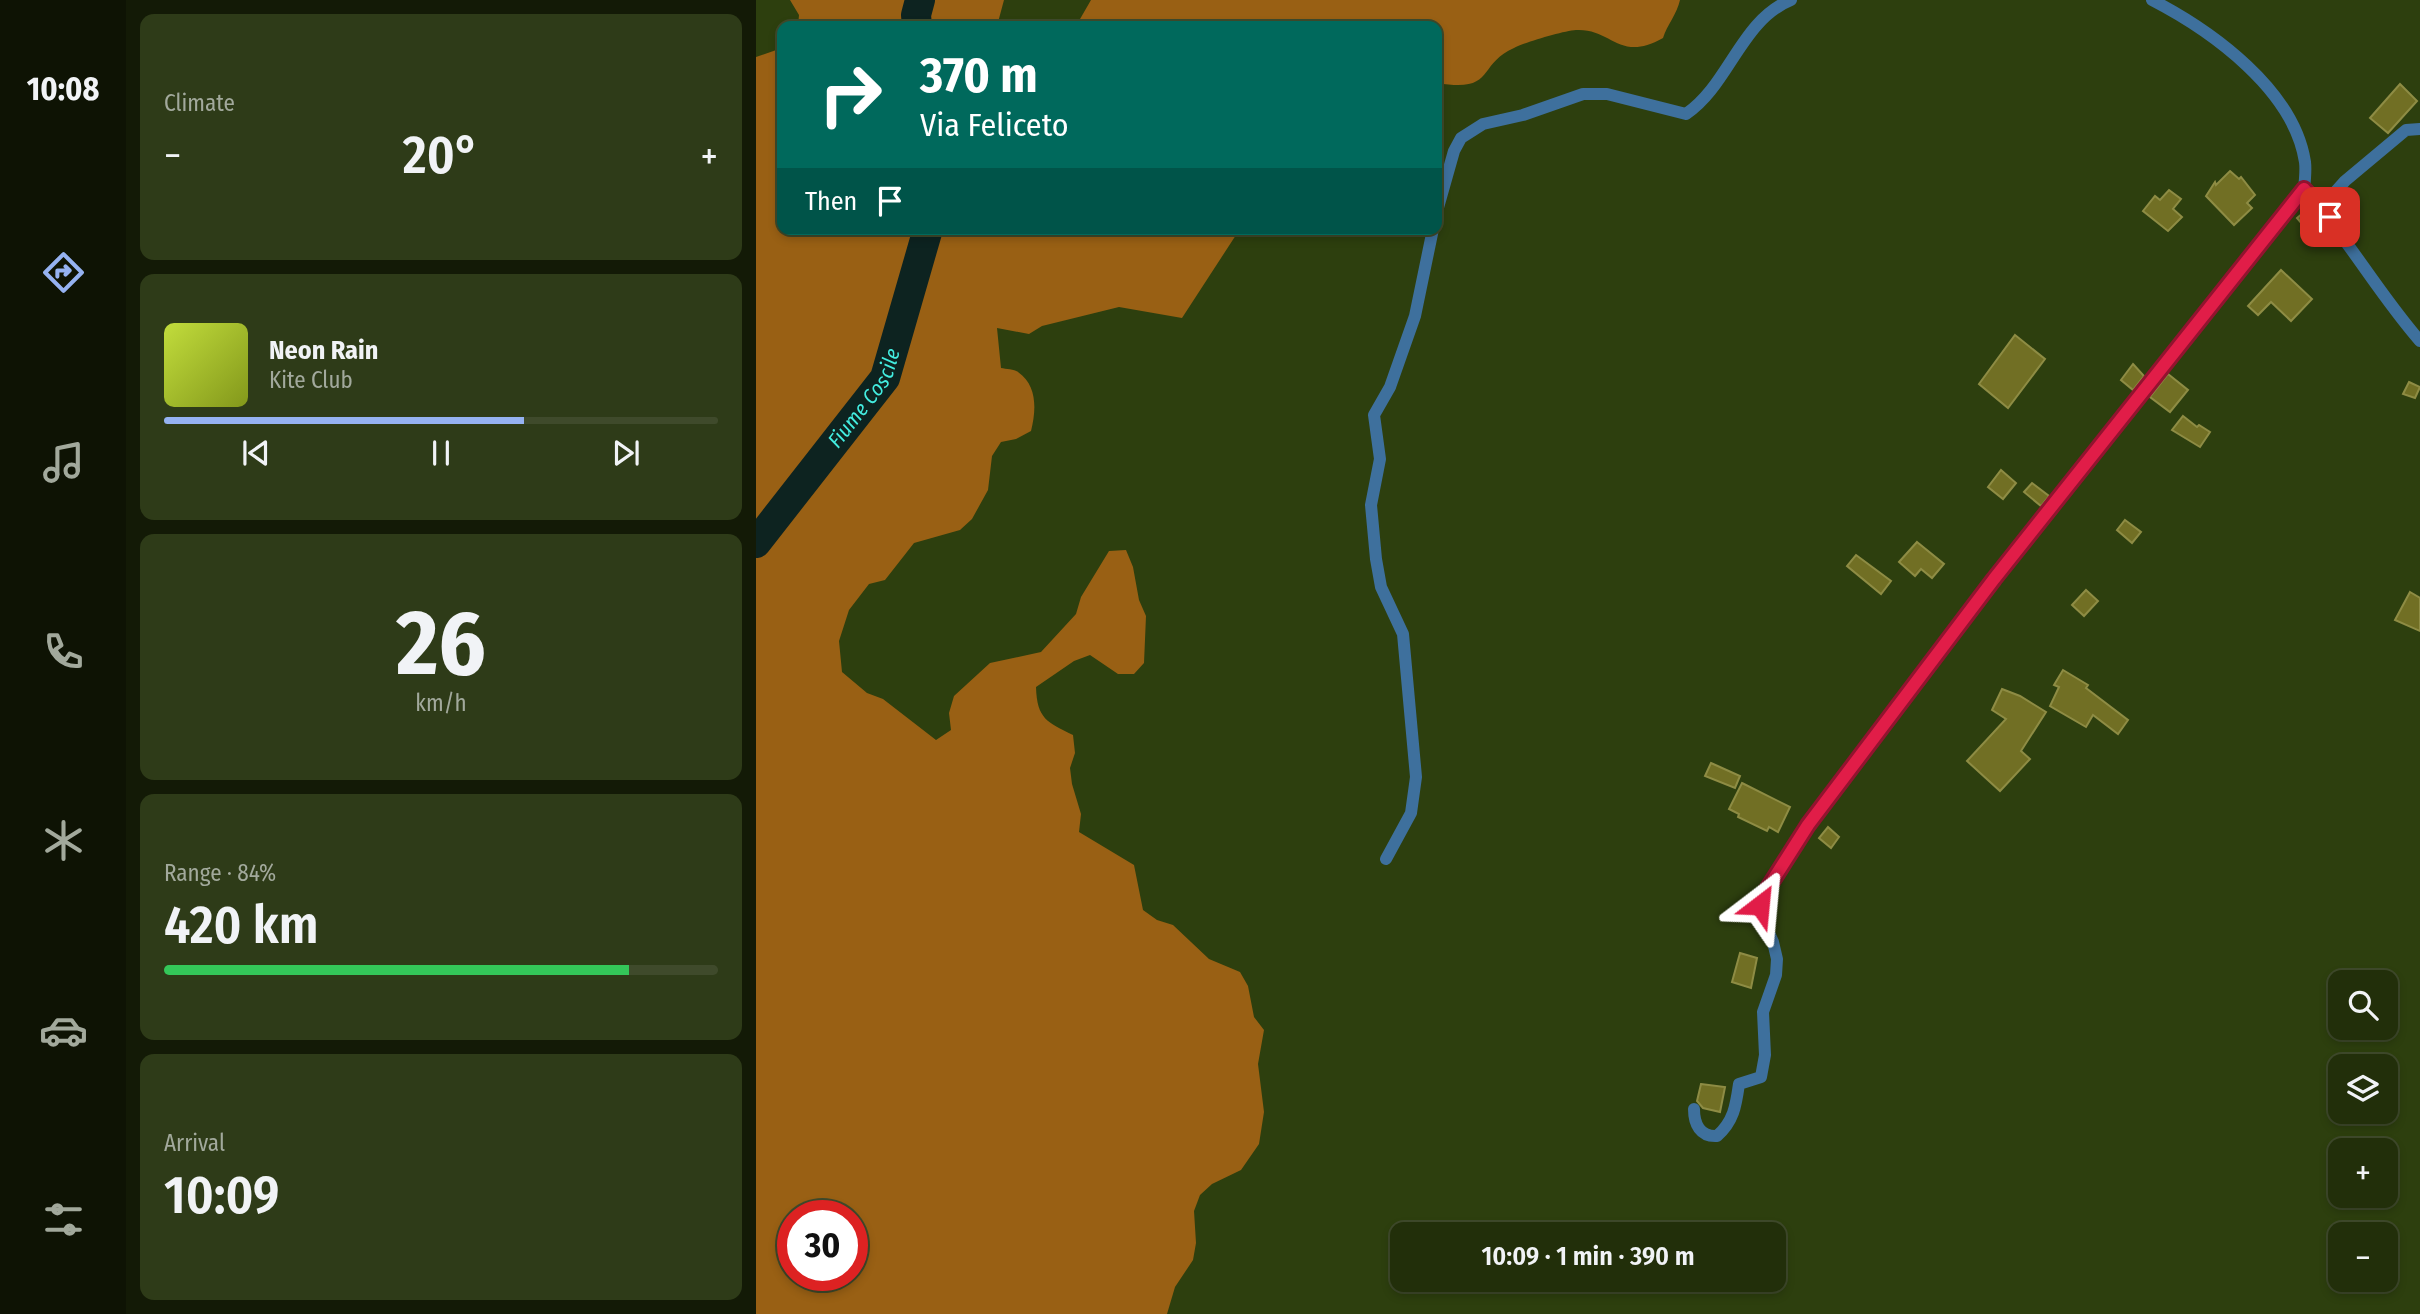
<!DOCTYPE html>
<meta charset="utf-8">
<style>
:root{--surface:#222f0a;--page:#2e3b18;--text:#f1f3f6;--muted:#a2a99c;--line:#3f4a2b;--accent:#95b2f1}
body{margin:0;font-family:"Fira Sans Condensed",sans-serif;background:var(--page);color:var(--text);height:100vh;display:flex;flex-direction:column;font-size:26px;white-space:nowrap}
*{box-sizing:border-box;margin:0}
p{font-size:23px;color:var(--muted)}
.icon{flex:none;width:38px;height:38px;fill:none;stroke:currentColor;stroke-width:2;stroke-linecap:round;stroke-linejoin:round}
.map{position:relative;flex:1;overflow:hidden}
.panel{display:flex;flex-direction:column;gap:14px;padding:14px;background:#131a06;width:630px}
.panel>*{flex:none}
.top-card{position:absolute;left:21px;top:21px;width:665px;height:214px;border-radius:14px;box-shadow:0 4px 10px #0003,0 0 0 2px var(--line);background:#00695c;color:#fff;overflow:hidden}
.fabs{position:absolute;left:1572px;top:970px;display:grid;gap:14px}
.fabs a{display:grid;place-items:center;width:70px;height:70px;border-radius:14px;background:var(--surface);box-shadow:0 4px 10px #0003,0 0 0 2px var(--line);font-size:35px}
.speed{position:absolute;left:21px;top:1200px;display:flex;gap:14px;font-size:35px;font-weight:700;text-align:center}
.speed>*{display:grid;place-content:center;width:91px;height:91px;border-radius:50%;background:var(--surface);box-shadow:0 4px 10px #0003,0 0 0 2px var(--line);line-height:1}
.speed .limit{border:10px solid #d22;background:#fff;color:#111}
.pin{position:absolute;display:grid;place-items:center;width:60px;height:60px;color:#fff;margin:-30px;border-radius:14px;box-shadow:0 4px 10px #0006}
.me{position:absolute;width:77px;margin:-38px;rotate:29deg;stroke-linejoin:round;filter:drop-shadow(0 0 5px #0008)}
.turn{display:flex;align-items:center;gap:24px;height:147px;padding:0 28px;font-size:32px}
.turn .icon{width:91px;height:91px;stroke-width:2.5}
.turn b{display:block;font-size:49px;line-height:60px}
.then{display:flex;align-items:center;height:66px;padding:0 28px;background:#0003;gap:14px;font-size:26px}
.big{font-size:52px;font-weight:600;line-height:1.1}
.panel .card{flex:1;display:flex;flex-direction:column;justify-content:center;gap:10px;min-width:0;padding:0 24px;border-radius:14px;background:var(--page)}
.panel .dial{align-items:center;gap:0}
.dial b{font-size:91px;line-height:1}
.song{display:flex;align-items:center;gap:21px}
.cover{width:84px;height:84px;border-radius:10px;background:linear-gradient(135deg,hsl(70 70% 55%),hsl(70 70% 35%))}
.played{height:7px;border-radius:4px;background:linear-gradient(90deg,var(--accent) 65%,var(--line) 65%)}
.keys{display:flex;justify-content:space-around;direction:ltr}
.heat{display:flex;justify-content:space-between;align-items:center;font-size:38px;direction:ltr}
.charge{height:10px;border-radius:5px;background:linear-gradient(90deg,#34c759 84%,var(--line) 0)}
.trip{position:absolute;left:634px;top:1222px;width:396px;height:70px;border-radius:14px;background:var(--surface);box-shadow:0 4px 10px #0003,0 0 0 2px var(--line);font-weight:600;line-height:70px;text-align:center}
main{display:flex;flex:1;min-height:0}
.menu{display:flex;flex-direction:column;width:126px;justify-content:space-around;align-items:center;background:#0e1304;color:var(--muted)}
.menu .icon{width:49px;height:49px}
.menu .selected{color:var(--accent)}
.menu b{font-size:32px;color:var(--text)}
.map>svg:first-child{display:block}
.forest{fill:#996014;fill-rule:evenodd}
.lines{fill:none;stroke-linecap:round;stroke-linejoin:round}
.river{stroke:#0d2320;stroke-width:30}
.building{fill:#716f24;stroke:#8e8c44;stroke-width:2}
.street{stroke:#3e709d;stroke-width:12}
.route-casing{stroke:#92132f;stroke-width:18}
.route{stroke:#e11d48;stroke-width:12}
.labels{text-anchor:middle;stroke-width:7;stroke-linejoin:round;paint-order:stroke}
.water-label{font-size:21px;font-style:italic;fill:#43ede0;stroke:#2d3f0e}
</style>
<main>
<nav class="menu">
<b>10:08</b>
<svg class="icon selected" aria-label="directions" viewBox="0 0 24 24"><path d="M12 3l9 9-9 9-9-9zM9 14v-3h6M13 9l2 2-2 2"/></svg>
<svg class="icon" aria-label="music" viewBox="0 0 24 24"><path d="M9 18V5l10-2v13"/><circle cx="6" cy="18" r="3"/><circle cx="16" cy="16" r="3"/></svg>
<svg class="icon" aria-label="phone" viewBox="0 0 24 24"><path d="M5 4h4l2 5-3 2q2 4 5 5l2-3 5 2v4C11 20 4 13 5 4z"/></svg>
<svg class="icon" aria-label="climate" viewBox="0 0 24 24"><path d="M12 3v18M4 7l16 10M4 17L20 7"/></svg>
<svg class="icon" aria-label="car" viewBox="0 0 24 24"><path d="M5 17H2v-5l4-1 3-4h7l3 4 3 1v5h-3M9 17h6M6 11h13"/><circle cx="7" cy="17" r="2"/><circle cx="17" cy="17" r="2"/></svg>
<svg class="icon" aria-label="filters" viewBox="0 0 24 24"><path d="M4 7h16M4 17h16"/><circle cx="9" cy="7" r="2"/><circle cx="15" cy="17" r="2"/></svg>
</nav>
<section class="panel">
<div class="card"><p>Climate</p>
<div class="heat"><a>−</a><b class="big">20°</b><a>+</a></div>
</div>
<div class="card">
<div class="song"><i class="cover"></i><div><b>Neon Rain</b><p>Kite Club</p></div></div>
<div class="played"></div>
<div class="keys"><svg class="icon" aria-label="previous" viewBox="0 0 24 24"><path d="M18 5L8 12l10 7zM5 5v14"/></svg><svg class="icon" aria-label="pause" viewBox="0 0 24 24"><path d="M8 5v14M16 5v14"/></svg><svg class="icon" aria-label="next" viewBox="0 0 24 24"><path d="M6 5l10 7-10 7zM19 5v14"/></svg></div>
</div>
<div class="card dial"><b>26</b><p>km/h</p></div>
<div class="card"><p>Range · 84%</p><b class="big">420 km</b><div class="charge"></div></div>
<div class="card"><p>Arrival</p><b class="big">10:09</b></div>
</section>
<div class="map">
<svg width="1664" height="1314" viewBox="0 0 1664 1314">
<rect width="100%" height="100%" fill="#2d3f0e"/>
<!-- forest -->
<g class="forest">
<path d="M 34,0 L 248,0 L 241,26 L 42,26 L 43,15 Z"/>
<path d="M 335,0 L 924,0 C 921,14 911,25 907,38 C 863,63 856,28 820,30 C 807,31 770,42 758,48 C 720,65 740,93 681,83 L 681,26 L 320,26 Z"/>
<path d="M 26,48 L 26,229 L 479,229 L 480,235 L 426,318 L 363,307 L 286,326 L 273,334 L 241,328 L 245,368 C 250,369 258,369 262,372 C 282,386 280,411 275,431 L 260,439 L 245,442 L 236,456 L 232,490 L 216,519 L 204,530 L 158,543 L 129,580 L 113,584 L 93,610 L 83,641 L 86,672 L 111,693 L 127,699 L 180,740 L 195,730 L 193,713 L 198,696 L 234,663 L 285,652 L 320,614 L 325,597 L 353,551 L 370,550 L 377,567 L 383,600 L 390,616 L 388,663 L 378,674 L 362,674 L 334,655 L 318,661 L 280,687 C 281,719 291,722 317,735 L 319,753 L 314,768 L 316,784 L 325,814 L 323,832 L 378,865 L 387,910 L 401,920 L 417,925 L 453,959 L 484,972 L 492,986 L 498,1017 L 508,1030 L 502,1064 L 508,1112 L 503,1144 L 485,1170 L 456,1184 L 444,1195 L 438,1211 L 440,1243 L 437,1260 L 419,1287 L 411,1314 L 0,1314 L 0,57 ZM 37,1216 L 96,1216 L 96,1276 L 37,1276 Z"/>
</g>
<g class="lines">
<!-- river -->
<g class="river">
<path d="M 161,26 L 160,15 L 164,0"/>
<path id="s1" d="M 0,543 L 129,378 L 172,229"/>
</g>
</g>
<!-- building -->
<g class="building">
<path d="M 1644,84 L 1661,101 L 1632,133 L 1614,118 Z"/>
<path d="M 1474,171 L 1483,179 L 1485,177 L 1499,195 L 1491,203 L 1496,208 L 1478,225 L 1450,196 L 1459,182 L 1460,185 Z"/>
<path d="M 1413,190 L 1425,199 L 1417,209 L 1426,217 L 1412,231 L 1387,211 L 1399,196 L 1404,200 Z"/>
<path d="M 1548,203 L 1564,222 L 1552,231 L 1541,218 L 1548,212 L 1545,207 Z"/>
<path d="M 1525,270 L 1556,299 L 1535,321 L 1515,302 L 1502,315 L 1492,306 Z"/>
<path d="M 1259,335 L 1289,359 L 1252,408 L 1223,384 Z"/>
<path d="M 1377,364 L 1388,376 L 1377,390 L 1365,380 Z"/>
<path d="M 1412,374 L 1432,390 L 1414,412 L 1394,397 Z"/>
<path d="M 1653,382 L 1664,387 L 1659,398 L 1647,394 Z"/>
<path d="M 1427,416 L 1441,427 L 1443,425 L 1454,432 L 1444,447 L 1416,430 Z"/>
<path d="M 1245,470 L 1260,483 L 1247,499 L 1232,487 Z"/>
<path d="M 1276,483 L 1293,496 L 1285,506 L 1268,492 Z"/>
<path d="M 1369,520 L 1385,532 L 1376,543 L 1361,530 Z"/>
<path d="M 1161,542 L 1188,564 L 1176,578 L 1165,569 L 1159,576 L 1143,562 Z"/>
<path d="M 1100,555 L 1135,581 L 1125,594 L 1091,566 Z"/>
<path d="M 1330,590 L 1342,601 L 1328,616 L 1316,605 Z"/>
<path d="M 1654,592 L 1664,598 L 1664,631 L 1639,620 Z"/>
<path d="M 1307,670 L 1332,685 L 1330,688 L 1372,720 L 1362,734 L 1337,715 L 1330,727 L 1294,706 L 1303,687 L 1298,685 Z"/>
<path d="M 1246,689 L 1264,696 L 1290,712 L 1265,751 L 1274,759 L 1244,791 L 1211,761 L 1250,719 L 1236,710 Z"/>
<path d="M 955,763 L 984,776 L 979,788 L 949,776 Z"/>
<path d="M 986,783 L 1034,807 L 1022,832 L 1013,827 L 1011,831 L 982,817 L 983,814 L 973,809 Z"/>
<path d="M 1072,827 L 1083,837 L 1075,848 L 1063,838 Z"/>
<path d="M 984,953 L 1001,958 L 995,988 L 976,982 Z"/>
<path d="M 945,1084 L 969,1087 L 964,1112 L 947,1108 L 941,1101 Z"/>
</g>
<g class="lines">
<!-- street -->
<g class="street">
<path d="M 1396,0 C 1456,31 1538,90 1549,162 C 1550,170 1549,180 1548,189"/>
<path d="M 1548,189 C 1591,237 1622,293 1664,341"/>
<path d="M 1565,208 L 1589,181 L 1650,130 L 1664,129"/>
<path d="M 681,211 L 698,151 L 705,138 L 727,124 L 767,115 L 827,94 L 851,94 L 930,114 C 973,85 985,20 1035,0"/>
<path d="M 630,859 L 655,813 L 660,777 L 647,634 L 625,587 L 620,559 L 615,505 L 624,459 L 618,415 L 634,387 L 659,316 L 677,229"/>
<path d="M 938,1109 C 938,1124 944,1137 961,1136 C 978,1121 980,1105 983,1084 L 1005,1077 L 1009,1055 L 1007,1012 L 1020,975 L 1021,959 L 1017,942 L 1004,913 L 1004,905 L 1010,891 L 1052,825 L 1238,579 L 1548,189"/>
</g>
</g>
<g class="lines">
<!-- route casing -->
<g class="route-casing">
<path id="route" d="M 1004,905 L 1010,891 L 1052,825 L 1238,579 L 1548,189 L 1574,217"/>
</g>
<!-- route -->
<use href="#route" class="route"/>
</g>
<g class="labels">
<!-- water labels -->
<g class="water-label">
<text dy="7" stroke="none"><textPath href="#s1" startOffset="182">Fiume Coscile</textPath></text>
</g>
</g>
</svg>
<div class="fabs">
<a><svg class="icon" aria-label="search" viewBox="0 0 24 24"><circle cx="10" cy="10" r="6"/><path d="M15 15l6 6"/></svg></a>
<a><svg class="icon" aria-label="layers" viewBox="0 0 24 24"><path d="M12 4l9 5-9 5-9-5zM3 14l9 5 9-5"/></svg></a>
<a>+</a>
<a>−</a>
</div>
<div class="speed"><div class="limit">30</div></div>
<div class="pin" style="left:1574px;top:217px;background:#d93025"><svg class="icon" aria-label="arrive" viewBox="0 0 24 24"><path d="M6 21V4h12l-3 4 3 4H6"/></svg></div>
<svg class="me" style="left:1004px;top:905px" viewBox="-20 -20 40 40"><path d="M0-17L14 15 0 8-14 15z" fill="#e11d48" stroke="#fff" stroke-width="4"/></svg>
<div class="trip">10:09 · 1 min · 390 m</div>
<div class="top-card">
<div class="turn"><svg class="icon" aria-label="right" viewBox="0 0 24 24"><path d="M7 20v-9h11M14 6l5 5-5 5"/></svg><div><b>370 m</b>Via Feliceto</div></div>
<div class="then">Then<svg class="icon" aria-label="arrive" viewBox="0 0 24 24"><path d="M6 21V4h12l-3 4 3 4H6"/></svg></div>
</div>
</div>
</main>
